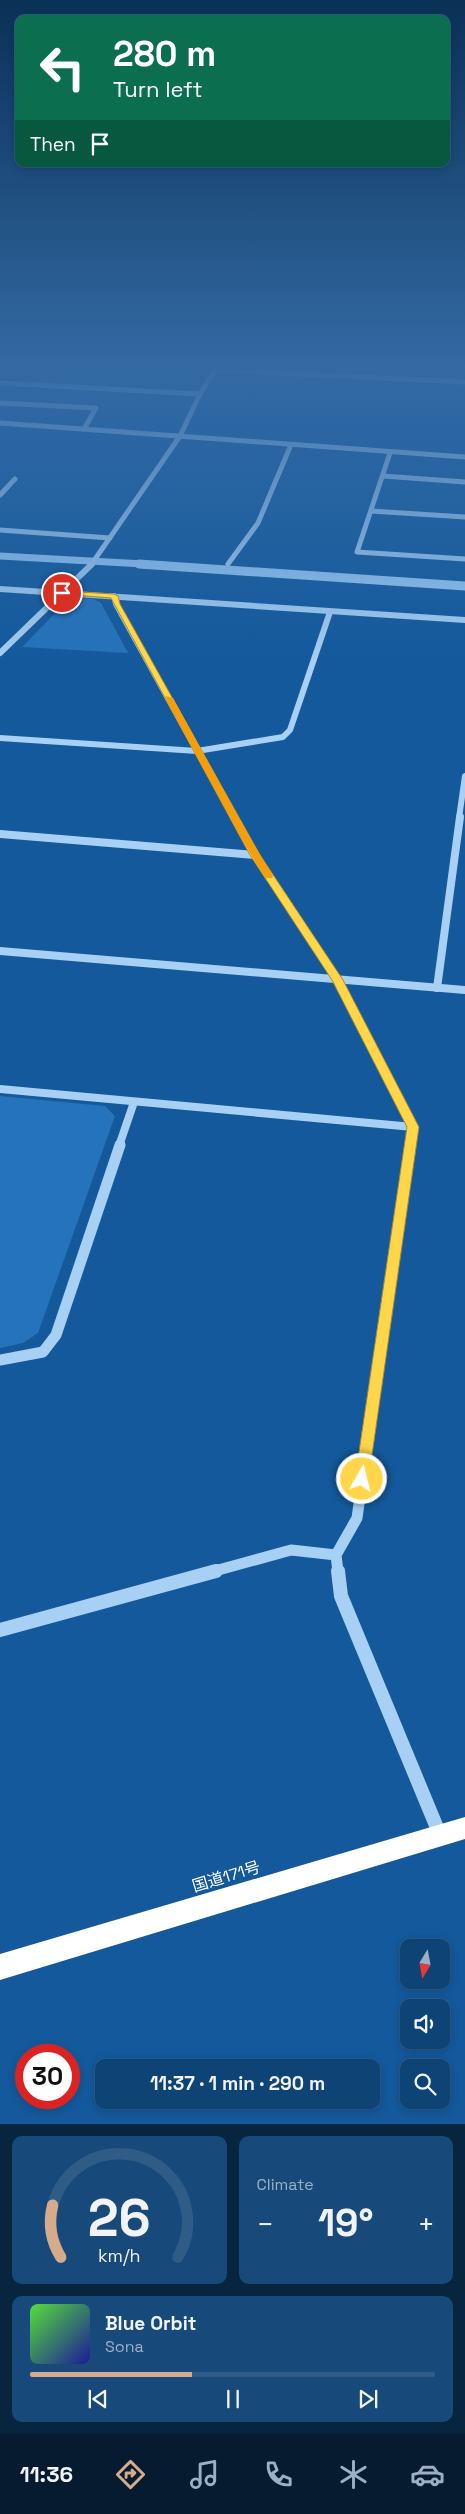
<!DOCTYPE html>
<meta charset="utf-8">
<style>
:root{--surface:#0e4375;--page:#174a7a;--text:#f1f3f6;--muted:#9bb0c5;--line:#2e5c87;--accent:#d6ab8b}
body{margin:0;font-family:"Space Grotesk","Noto Sans JP",sans-serif;background:var(--page);color:var(--text);height:100vh;display:flex;flex-direction:column;font-size:19px;white-space:nowrap}
*{box-sizing:border-box;margin:0}
p{font-size:16px;color:var(--muted)}
.icon{flex:none;width:28px;height:28px;fill:none;stroke:currentColor;stroke-width:2;stroke-linecap:round;stroke-linejoin:round}
.map{position:relative;height:2124px;overflow:hidden}
.details{display:flex;flex-direction:column;gap:12px;padding:12px;background:#082540;flex:1}
.details>*{flex:none}
.banner{position:absolute;left:15px;top:15px;width:435px;height:152px;border-radius:10px;box-shadow:0 2px 8px #0003,0 0 0 1px var(--line);background:#0b6e4f;color:#fff;overflow:hidden}
.needle{width:32px;rotate:190deg}
.buttons{position:absolute;left:400px;top:1939px;display:grid;gap:10px}
.buttons a{display:grid;place-items:center;width:50px;height:50px;border-radius:10px;background:var(--surface);box-shadow:0 2px 8px #0003,0 0 0 1px var(--line);font-size:25px}
.speed{position:absolute;left:15px;top:2044px;display:flex;gap:10px;font-size:25px;font-weight:700;text-align:center}
.speed>*{display:grid;place-content:center;width:65px;height:65px;border-radius:50%;background:var(--surface);box-shadow:0 2px 8px #0003,0 0 0 1px var(--line);line-height:1}
.speed .limit{border:8px solid #d22;background:#fff;color:#111}
.pin{position:absolute;display:grid;place-items:center;width:42px;height:42px;color:#fff;margin:-21px;border:2px solid #fff;border-radius:50%;box-shadow:0 1px 5px #0007}
.me{position:absolute;width:55px;margin:-28px;rotate:8deg;stroke-linejoin:round;filter:drop-shadow(0 0 4px #0008)}
.turn{display:flex;align-items:center;gap:18px;height:105px;padding:0 15px;font-size:22px}
.turn .icon{width:65px;height:65px;stroke-width:2.5}
.turn b{display:block;font-size:35px;line-height:42px}
.then{display:flex;align-items:center;height:48px;padding:0 15px;background:#0003;gap:10px;font-size:19px}
.big{font-size:38px;font-weight:800;line-height:1.1}
.details .widget{flex:1;display:flex;flex-direction:column;justify-content:center;gap:8px;min-width:0;padding:0 18px;border-radius:10px;background:var(--page)}
.details .dial{align-items:center;gap:0}
.dial svg{height:130px;overflow:visible;fill:none;stroke:var(--line);stroke-width:7;stroke-linecap:round;text-anchor:middle}
.dial text{fill:var(--text);stroke:none}
.song{display:flex;align-items:center;gap:15px}
.cover{width:60px;height:60px;border-radius:8px;background:linear-gradient(135deg,hsl(110 70% 55%),hsl(240 70% 35%))}
.played{height:5px;border-radius:2px;background:linear-gradient(90deg,var(--accent) 40%,var(--line) 40%)}
.keys{display:flex;justify-content:space-around;direction:ltr}
.heat{display:flex;justify-content:space-between;align-items:center;font-size:28px;direction:ltr}
.details .tiles{flex:1;display:grid;gap:12px;grid-template-columns:1fr 1fr}
.widget:last-child{grid-column:span 2}
.trip{position:absolute;left:95px;top:2059px;width:285px;height:50px;border-radius:10px;background:var(--surface);box-shadow:0 2px 8px #0003,0 0 0 1px var(--line);font-weight:800;line-height:50px;text-align:center}
.tab-bar{display:flex;height:80px;justify-content:space-around;align-items:center;background:#061b2f;color:var(--muted)}
.tab-bar .icon{width:35px;height:35px}
.tab-bar .selected{color:var(--accent)}
.tab-bar b{font-size:22px;color:var(--text)}
.map>svg:first-child{display:block}
.green{fill:#2573ba}
.lines{fill:none;stroke-linecap:round;stroke-linejoin:round}
.stream-far1{stroke:#9accf7;stroke-width:7}
.stream{stroke:#9accf7;stroke-width:9}
.minor-far4{stroke:#a8d0f4;stroke-width:5}
.minor-far3{stroke:#a8d0f4;stroke-width:6}
.minor-far2{stroke:#a8d0f4;stroke-width:8}
.minor-far1{stroke:#a8d0f4;stroke-width:11}
.minor{stroke:#a8d0f4;stroke-width:14}
.highway{fill:#fff;fill-rule:evenodd}
.route{fill:#ffd54a;stroke:#a68a30}
.slow{fill:#f59e0b}
.labels{text-anchor:middle;stroke-width:5;stroke-linejoin:round;paint-order:stroke}
.near-street-label{font-size:16px;fill:#fff;stroke:#13599c}
</style>
<div class="map">
<svg width="465" height="2124" viewBox="0 0 465 2124">
<rect width="100%" height="100%" fill="#13599c"/>
<!-- green -->
<g class="green">
<path d="M 77,598 L 93,599 L 101,603 L 128,653 L 22,647 L 67,601 Z"/>
<path d="M 0,1096 L 105,1106 L 115,1116 L 38,1333 L 23,1343 L 0,1348 Z"/>
</g>
<g class="lines">
<!-- stream-far1 -->
<path class="stream-far1" d="M 0,556 L 162,565"/>
<!-- stream -->
<path class="stream" d="M 139,564 L 465,586"/>
<!-- minor-far4 -->
<g class="minor-far4">
<path d="M 215,370 L 465,382"/>
<path d="M 0,383 L 200,394"/>
<path d="M 0,403 L 96,408 L 84,429"/>
<path d="M 0,423 L 465,457"/>
<path d="M 390,453 L 357,552 L 465,559"/>
<path d="M 383,476 L 465,482"/>
<path d="M 0,495 L 15,479"/>
<path d="M 371,511 L 465,517"/>
<path d="M 0,530 L 110,538"/>
<path d="M 228,564 L 258,523 L 290,447"/>
<path d="M 91,565 L 180,436 L 200,394 L 215,370"/>
</g>
<!-- minor-far3 -->
<g class="minor-far3">
<path d="M 0,589 L 465,620"/>
<path d="M 114,596 L 116,604 L 234,818"/>
<path d="M 0,653 L 92,564"/>
<path d="M 0,738 L 197,751 L 283,737 L 290,730 L 330,612"/>
<path d="M 459,818 L 465,776"/>
</g>
<!-- minor-far2 -->
<g class="minor-far2">
<path d="M 234,817 L 255,855 L 338,981 L 413,1127"/>
<path d="M 0,834 L 255,855"/>
<path d="M 0,951 L 465,990"/>
<path d="M 437,988 L 460,817"/>
<path d="M 0,1089 L 413,1127 L 410,1146"/>
<path d="M 119,1146 L 134,1102"/>
</g>
<!-- minor-far1 -->
<g class="minor-far1">
<path d="M 0,1360 L 43,1352 L 56,1335 L 120,1145"/>
<path d="M 211,1572 L 291,1550 L 336,1555"/>
<path d="M 338,1572 L 336,1555 L 357,1518 L 410,1145"/>
</g>
<!-- minor -->
<g class="minor">
<path d="M 338,1571 L 341,1596 L 440,1835"/>
<path d="M 0,1630 L 216,1571"/>
</g>
<!-- highway -->
<path class="highway" d="M 465,1817 L 465,1839 L 0,1980 L 0,1954 Z"/>
</g>
<!-- sky -->
<linearGradient id="sky" x2="0" y2="1"><stop stop-color="#0a3156"/><stop offset="0.55" stop-color="#336aa4"/><stop offset="1" stop-color="#336aa4" stop-opacity="0"/></linearGradient>
<rect width="465" height="667" fill="url(#sky)"/>
<!-- route -->
<path class="route" d="M 62,591 L 114,594 L 118,596 L 120,604 L 260,855 L 343,980 L 419,1127 L 368,1483 L 357,1483 L 355,1479 L 407,1127 L 332,980 L 250,855 L 111,598 L 60,594 L 59,593 Z"/>
<!-- slow -->
<path class="slow" d="M 166,696 L 173,698 L 250,838 L 273,876 L 272,878 L 265,878 L 241,838 L 165,698 Z"/>
<g class="labels">
<!-- near-street labels -->
<g class="near-street-label">
<text transform="translate(226 1876) rotate(-17)" y="6">国道171号</text>
</g>
</g>
</svg>
<div class="buttons">
<a><svg class="needle" viewBox="-14 -14 28 28"><path d="M0-13l5 13h-10z" fill="#e53935"/><path d="M0 13l5-13h-10z" fill="#9bb0c5"/></svg></a>
<a><svg class="icon" aria-label="sound" viewBox="0 0 24 24"><path d="M4 9h4l5-4v14l-5-4H4zM17 9q2 3 0 6"/></svg></a>
<a><svg class="icon" aria-label="search" viewBox="0 0 24 24"><circle cx="10" cy="10" r="6"/><path d="M15 15l6 6"/></svg></a>
</div>
<div class="speed"><div class="limit">30</div></div>
<div class="pin" style="left:62px;top:593px;background:#d93025"><svg class="icon" aria-label="arrive" viewBox="0 0 24 24"><path d="M6 21V4h12l-3 4 3 4H6"/></svg></div>
<svg class="me" style="left:362px;top:1479px" viewBox="-20 -20 40 40"><circle r="17" fill="#ffd54a" stroke="#fff" stroke-width="3"/><path d="M0-11L8 9 0 5-8 9z" fill="#fff"/></svg>
<div class="trip">11:37 · 1 min · 290 m</div>
<div class="banner">
<div class="turn"><svg class="icon" aria-label="left" viewBox="0 0 24 24"><path d="M17 20v-9H6M10 6l-5 5 5 5"/></svg><div><b>280 m</b>Turn left</div></div>
<div class="then">Then<svg class="icon" aria-label="arrive" viewBox="0 0 24 24"><path d="M6 21V4h12l-3 4 3 4H6"/></svg></div>
</div>
</div>
<section class="details">
<div class="tiles">
<div class="widget dial"><svg viewBox="0 0 100 80">
<path d="M14 69A42 42 0 1 1 86 69"/>
<path d="M14 69A42 42 0 0 1 9 37" stroke="#d6ab8b"/>
<text x="50" y="56" font-size="32" font-weight="700">26</text>
<text x="50" y="72" font-size="11">km/h</text>
</svg></div>
<div class="widget"><p>Climate</p>
<div class="heat"><a>−</a><b class="big">19°</b><a>+</a></div>
</div>
<div class="widget">
<div class="song"><i class="cover"></i><div><b>Blue Orbit</b><p>Sona</p></div></div>
<div class="played"></div>
<div class="keys"><svg class="icon" aria-label="previous" viewBox="0 0 24 24"><path d="M18 5L8 12l10 7zM5 5v14"/></svg><svg class="icon" aria-label="pause" viewBox="0 0 24 24"><path d="M8 5v14M16 5v14"/></svg><svg class="icon" aria-label="next" viewBox="0 0 24 24"><path d="M6 5l10 7-10 7zM19 5v14"/></svg></div>
</div>
</div>
</section>
<nav class="tab-bar">
<b>11:36</b>
<svg class="icon selected" aria-label="directions" viewBox="0 0 24 24"><path d="M12 3l9 9-9 9-9-9zM9 14v-3h6M13 9l2 2-2 2"/></svg>
<svg class="icon" aria-label="music" viewBox="0 0 24 24"><path d="M9 18V5l10-2v13"/><circle cx="6" cy="18" r="3"/><circle cx="16" cy="16" r="3"/></svg>
<svg class="icon" aria-label="phone" viewBox="0 0 24 24"><path d="M5 4h4l2 5-3 2q2 4 5 5l2-3 5 2v4C11 20 4 13 5 4z"/></svg>
<svg class="icon" aria-label="climate" viewBox="0 0 24 24"><path d="M12 3v18M4 7l16 10M4 17L20 7"/></svg>
<svg class="icon" aria-label="car" viewBox="0 0 24 24"><path d="M5 17H2v-5l4-1 3-4h7l3 4 3 1v5h-3M9 17h6M6 11h13"/><circle cx="7" cy="17" r="2"/><circle cx="17" cy="17" r="2"/></svg>
</nav>
